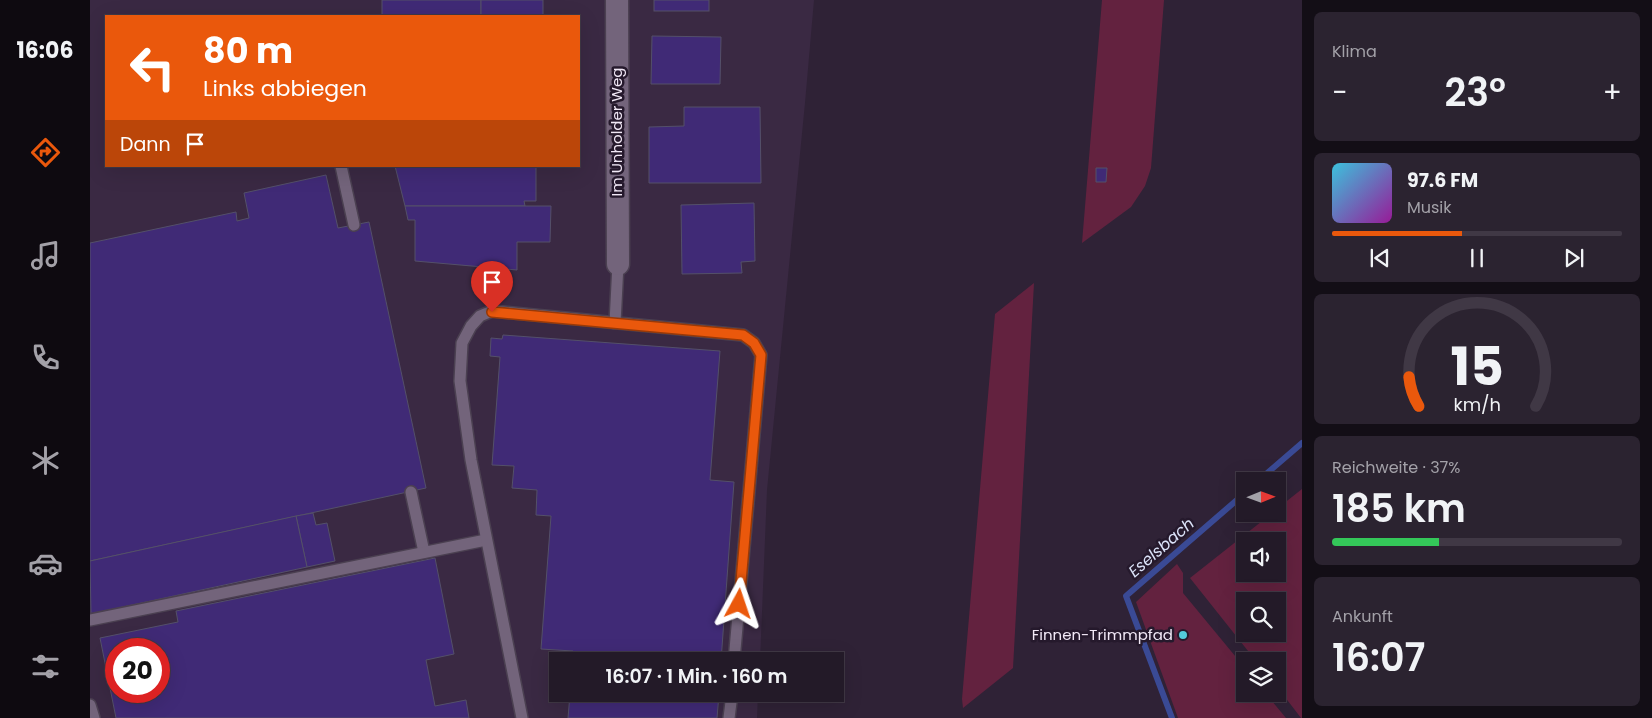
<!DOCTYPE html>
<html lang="de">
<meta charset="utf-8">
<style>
:root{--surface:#231a28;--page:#2b2330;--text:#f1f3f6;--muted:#a3a1a8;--line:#403845;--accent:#ea580c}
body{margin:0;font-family:Poppins,sans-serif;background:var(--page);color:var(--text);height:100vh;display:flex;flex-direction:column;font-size:19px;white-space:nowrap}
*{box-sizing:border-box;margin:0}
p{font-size:16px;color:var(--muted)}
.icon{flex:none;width:28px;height:28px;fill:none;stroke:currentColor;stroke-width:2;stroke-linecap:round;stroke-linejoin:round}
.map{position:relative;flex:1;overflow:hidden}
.side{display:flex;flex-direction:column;gap:12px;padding:12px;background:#130e16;width:350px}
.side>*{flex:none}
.hud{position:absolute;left:15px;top:15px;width:475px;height:152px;border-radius:0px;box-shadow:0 5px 20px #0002,0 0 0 1px var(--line);background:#ea580c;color:#fff;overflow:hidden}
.needle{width:32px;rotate:89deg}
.tools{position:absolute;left:1146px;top:472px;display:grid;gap:10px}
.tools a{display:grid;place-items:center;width:50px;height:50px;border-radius:0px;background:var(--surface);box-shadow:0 5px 20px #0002,0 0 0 1px var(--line);font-size:25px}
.speed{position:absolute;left:15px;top:638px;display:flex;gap:10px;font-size:25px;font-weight:700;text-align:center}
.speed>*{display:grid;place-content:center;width:65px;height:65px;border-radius:50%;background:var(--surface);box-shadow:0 5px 20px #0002,0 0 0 1px var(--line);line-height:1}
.speed .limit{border:8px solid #d22;background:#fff;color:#111}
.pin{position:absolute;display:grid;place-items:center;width:42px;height:42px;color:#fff;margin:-51px -21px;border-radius:50% 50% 50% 0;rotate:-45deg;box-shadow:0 0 5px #0007}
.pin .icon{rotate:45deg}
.me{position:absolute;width:55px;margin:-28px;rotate:5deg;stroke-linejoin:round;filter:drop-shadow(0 0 4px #0008)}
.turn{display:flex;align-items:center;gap:18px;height:105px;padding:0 15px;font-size:22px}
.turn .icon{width:65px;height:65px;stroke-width:2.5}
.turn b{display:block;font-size:35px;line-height:42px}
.then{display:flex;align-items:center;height:48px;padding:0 15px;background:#0003;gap:10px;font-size:19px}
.big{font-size:38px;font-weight:600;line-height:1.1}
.side .card{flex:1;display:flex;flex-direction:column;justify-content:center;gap:8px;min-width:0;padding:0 18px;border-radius:8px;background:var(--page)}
.side .dial{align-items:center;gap:0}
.dial svg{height:130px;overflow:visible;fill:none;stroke:var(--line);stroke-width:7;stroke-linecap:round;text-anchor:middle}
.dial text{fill:var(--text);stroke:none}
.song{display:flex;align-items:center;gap:15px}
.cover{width:60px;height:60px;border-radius:8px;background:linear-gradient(135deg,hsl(190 70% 55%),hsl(300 70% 35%))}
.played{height:5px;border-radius:2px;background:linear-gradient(90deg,var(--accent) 45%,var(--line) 45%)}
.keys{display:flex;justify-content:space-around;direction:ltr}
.heat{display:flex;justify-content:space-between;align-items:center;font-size:28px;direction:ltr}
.charge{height:8px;border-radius:4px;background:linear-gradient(90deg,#34c759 37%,var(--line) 0)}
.trip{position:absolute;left:459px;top:652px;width:295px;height:50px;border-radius:0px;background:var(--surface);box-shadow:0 5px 20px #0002,0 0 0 1px var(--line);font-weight:600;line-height:50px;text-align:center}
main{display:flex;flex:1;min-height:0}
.menu{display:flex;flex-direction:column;width:90px;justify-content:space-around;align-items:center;background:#0e0a10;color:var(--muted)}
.menu .icon{width:35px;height:35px}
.menu .on{color:var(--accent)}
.menu b{font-size:22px;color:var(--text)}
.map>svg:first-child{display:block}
.built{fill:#3a2943;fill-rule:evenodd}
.green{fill:#63223f;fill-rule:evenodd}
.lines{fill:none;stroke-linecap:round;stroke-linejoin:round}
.stream{stroke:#3a4a95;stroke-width:6}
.building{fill:#402a76;stroke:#545069;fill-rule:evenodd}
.lane-casing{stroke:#4b4051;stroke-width:14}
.street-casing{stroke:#4b4051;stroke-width:25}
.lane{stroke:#73647b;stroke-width:11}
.street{stroke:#73647b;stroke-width:22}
.route-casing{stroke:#983908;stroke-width:12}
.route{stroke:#ea580c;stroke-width:9}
.poi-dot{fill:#53cbdc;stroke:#25192c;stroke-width:2}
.labels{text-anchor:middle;stroke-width:5;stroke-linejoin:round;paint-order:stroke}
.street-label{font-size:15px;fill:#f1e8f6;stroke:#25192c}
.poi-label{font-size:15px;fill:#f1e8f6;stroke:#25192c;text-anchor:end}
.water-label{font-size:16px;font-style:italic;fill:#dce3f9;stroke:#25192c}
</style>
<main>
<nav class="menu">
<b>16:06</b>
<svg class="icon on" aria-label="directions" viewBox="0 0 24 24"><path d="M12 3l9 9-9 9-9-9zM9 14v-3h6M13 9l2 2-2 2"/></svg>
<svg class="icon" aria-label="music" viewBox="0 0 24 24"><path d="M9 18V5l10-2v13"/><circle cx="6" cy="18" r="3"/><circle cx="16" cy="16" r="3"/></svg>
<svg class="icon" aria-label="phone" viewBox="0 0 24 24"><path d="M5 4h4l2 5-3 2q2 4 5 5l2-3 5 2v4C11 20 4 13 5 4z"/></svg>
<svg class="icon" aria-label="climate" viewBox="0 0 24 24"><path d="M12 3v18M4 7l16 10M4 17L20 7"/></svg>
<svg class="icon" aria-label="car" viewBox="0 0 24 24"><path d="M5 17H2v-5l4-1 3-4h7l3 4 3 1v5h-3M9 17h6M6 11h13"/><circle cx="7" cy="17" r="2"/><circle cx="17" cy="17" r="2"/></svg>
<svg class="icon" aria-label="filters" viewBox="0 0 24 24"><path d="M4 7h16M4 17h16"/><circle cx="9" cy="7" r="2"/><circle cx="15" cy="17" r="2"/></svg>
</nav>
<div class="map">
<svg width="1212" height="718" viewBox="0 0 1212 718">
<rect width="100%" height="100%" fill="#2f2236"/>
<!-- built -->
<path class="built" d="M 0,0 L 724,0 L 715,103 L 677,490 L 670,661 L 468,661 L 468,694 L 668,694 L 667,718 L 0,718 ZM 16,16 L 489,16 L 489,166 L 16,166 ZM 26,649 L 69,649 L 69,691 L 26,691 Z"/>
<!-- green -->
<g class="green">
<path d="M 1012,0 L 1074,0 L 1061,168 L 1055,186 L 1041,207 L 992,243 Z"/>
<path d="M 944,283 L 923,668 L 873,708 L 872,699 L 905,314 Z"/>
<path d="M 1212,489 L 1212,718 L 1211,718 L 1188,688 L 1188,661 L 1166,661 L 1100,578 L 1181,514 L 1188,514 L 1188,508 ZM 1188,541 L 1188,574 L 1155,574 L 1155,541 ZM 1188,601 L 1188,634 L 1155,634 L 1155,601 Z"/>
<path d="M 1087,564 L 1093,573 L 1093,593 L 1155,668 L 1155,694 L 1176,694 L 1196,718 L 1088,718 L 1046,602 Z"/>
</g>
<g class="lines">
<!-- stream -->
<g class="stream">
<path d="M 1168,481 L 1212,443"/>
<path d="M 1082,718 L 1036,596 L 1155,493"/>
</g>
</g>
<!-- building -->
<g class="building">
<rect x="292" y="0" width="99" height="16"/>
<rect x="391" y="0" width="62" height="16"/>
<rect x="564" y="0" width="55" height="11"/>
<path d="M 562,36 L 631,37 L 630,84 L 561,84 Z"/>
<path d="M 594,107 L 670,107 L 671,183 L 559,183 L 559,127 L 594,126 Z"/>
<path d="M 305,166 L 446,166 L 446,201 L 434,201 L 435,206 L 315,206 Z"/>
<path d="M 1006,168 L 1017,168 L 1016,182 L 1006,182 Z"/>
<path d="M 236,175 L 248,228 L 279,222 L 336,488 L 0,561 L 0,243 L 146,212 L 147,221 L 159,218 L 154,193 Z"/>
<path d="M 664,203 L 665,261 L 651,262 L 652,273 L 592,274 L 591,205 Z"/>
<path d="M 315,206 L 461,206 L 460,242 L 427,242 L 427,270 L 325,261 L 325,220 L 318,220 Z"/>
<path d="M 413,335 L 630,351 L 620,480 L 644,482 L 631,661 L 482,661 L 483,651 L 451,649 L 461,516 L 446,515 L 447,490 L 422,488 L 424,466 L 402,465 L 410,357 L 400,356 L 401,338 L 412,339 Z"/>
<path d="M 223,513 L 226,525 L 237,523 L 245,561 L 217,567 L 206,516 Z"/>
<path d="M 206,516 L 217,567 L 1,614 L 0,561 Z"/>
<path d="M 345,558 L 364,654 L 336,660 L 345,706 L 376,700 L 379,718 L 26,718 L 10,638 L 88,622 L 86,611 ZM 26,649 L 69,649 L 69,691 L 26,691 Z"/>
<path d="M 480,694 L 629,694 L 627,718 L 478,718 Z"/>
</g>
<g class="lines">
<!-- lane casing -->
<g class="lane-casing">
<g id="lane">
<path d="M 251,166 L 264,225"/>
<path d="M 525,323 L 528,264"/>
<path d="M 321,492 L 334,552"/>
<path d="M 0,620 L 396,540"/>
<path d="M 0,705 L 4,718"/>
<path d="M 432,718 L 381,460 L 370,381 L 372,343 L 381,326 L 390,316 L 402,311 L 653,335 L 664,343 L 671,355 L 644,661"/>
<path d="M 639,718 L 642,694"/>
</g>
</g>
<!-- street casing -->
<g class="street-casing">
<path id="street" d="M 527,0 L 528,264"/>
</g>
<!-- lane -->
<use href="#lane" class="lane"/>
<!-- street -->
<use href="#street" class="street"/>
</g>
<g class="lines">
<!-- route casing -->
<g class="route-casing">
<path id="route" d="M 402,312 L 653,335 L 664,343 L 671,355 L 649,604"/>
</g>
<!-- route -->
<use href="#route" class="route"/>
</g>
<!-- markers -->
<circle class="poi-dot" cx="1093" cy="635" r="5"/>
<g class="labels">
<!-- street labels -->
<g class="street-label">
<text transform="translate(527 132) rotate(-90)" y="5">Im Unholder Weg</text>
</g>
<!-- poi labels -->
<g class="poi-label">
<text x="1083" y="640">Finnen-Trimmpfad</text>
</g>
<!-- water labels -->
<g class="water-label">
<text transform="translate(1071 547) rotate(-41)" y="6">Eselsbach</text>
</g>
</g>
</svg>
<div class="tools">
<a><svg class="needle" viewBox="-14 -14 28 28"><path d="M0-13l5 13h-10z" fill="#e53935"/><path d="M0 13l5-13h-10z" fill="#a3a1a8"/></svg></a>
<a><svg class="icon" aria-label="sound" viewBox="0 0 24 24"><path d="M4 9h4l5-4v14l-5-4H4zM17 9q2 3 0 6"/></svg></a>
<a><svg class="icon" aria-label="search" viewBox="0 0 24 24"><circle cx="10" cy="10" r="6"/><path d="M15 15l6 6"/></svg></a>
<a><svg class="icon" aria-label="layers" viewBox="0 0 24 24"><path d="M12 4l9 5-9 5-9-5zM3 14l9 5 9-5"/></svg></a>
</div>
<div class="speed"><div class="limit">20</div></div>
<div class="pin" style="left:402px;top:312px;background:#d93025"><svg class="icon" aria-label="arrive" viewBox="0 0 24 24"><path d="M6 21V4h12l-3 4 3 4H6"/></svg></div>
<svg class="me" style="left:649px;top:604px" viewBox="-20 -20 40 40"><path d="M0-17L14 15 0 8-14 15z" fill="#ea580c" stroke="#fff" stroke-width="4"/></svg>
<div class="trip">16:07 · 1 Min. · 160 m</div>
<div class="hud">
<div class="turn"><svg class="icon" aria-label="left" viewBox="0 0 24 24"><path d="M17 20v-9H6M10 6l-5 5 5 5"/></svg><div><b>80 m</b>Links abbiegen</div></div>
<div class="then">Dann<svg class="icon" aria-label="arrive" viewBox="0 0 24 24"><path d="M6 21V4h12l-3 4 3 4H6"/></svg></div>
</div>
</div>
<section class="side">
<div class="card"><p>Klima</p>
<div class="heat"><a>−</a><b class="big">23°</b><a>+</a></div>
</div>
<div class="card">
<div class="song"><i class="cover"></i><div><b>97.6 FM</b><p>Musik</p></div></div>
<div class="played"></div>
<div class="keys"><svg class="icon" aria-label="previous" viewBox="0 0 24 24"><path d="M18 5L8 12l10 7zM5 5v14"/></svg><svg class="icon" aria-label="pause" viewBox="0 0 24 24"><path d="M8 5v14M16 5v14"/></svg><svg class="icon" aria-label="next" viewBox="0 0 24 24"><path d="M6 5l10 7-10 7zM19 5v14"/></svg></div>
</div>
<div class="card dial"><svg viewBox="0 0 100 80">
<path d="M14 69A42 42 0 1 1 86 69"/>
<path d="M14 69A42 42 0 0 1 8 51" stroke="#ea580c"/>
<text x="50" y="56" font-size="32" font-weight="700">15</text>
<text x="50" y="72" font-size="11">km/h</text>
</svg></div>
<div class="card"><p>Reichweite · 37%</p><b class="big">185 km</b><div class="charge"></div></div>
<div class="card"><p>Ankunft</p><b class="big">16:07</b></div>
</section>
</main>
